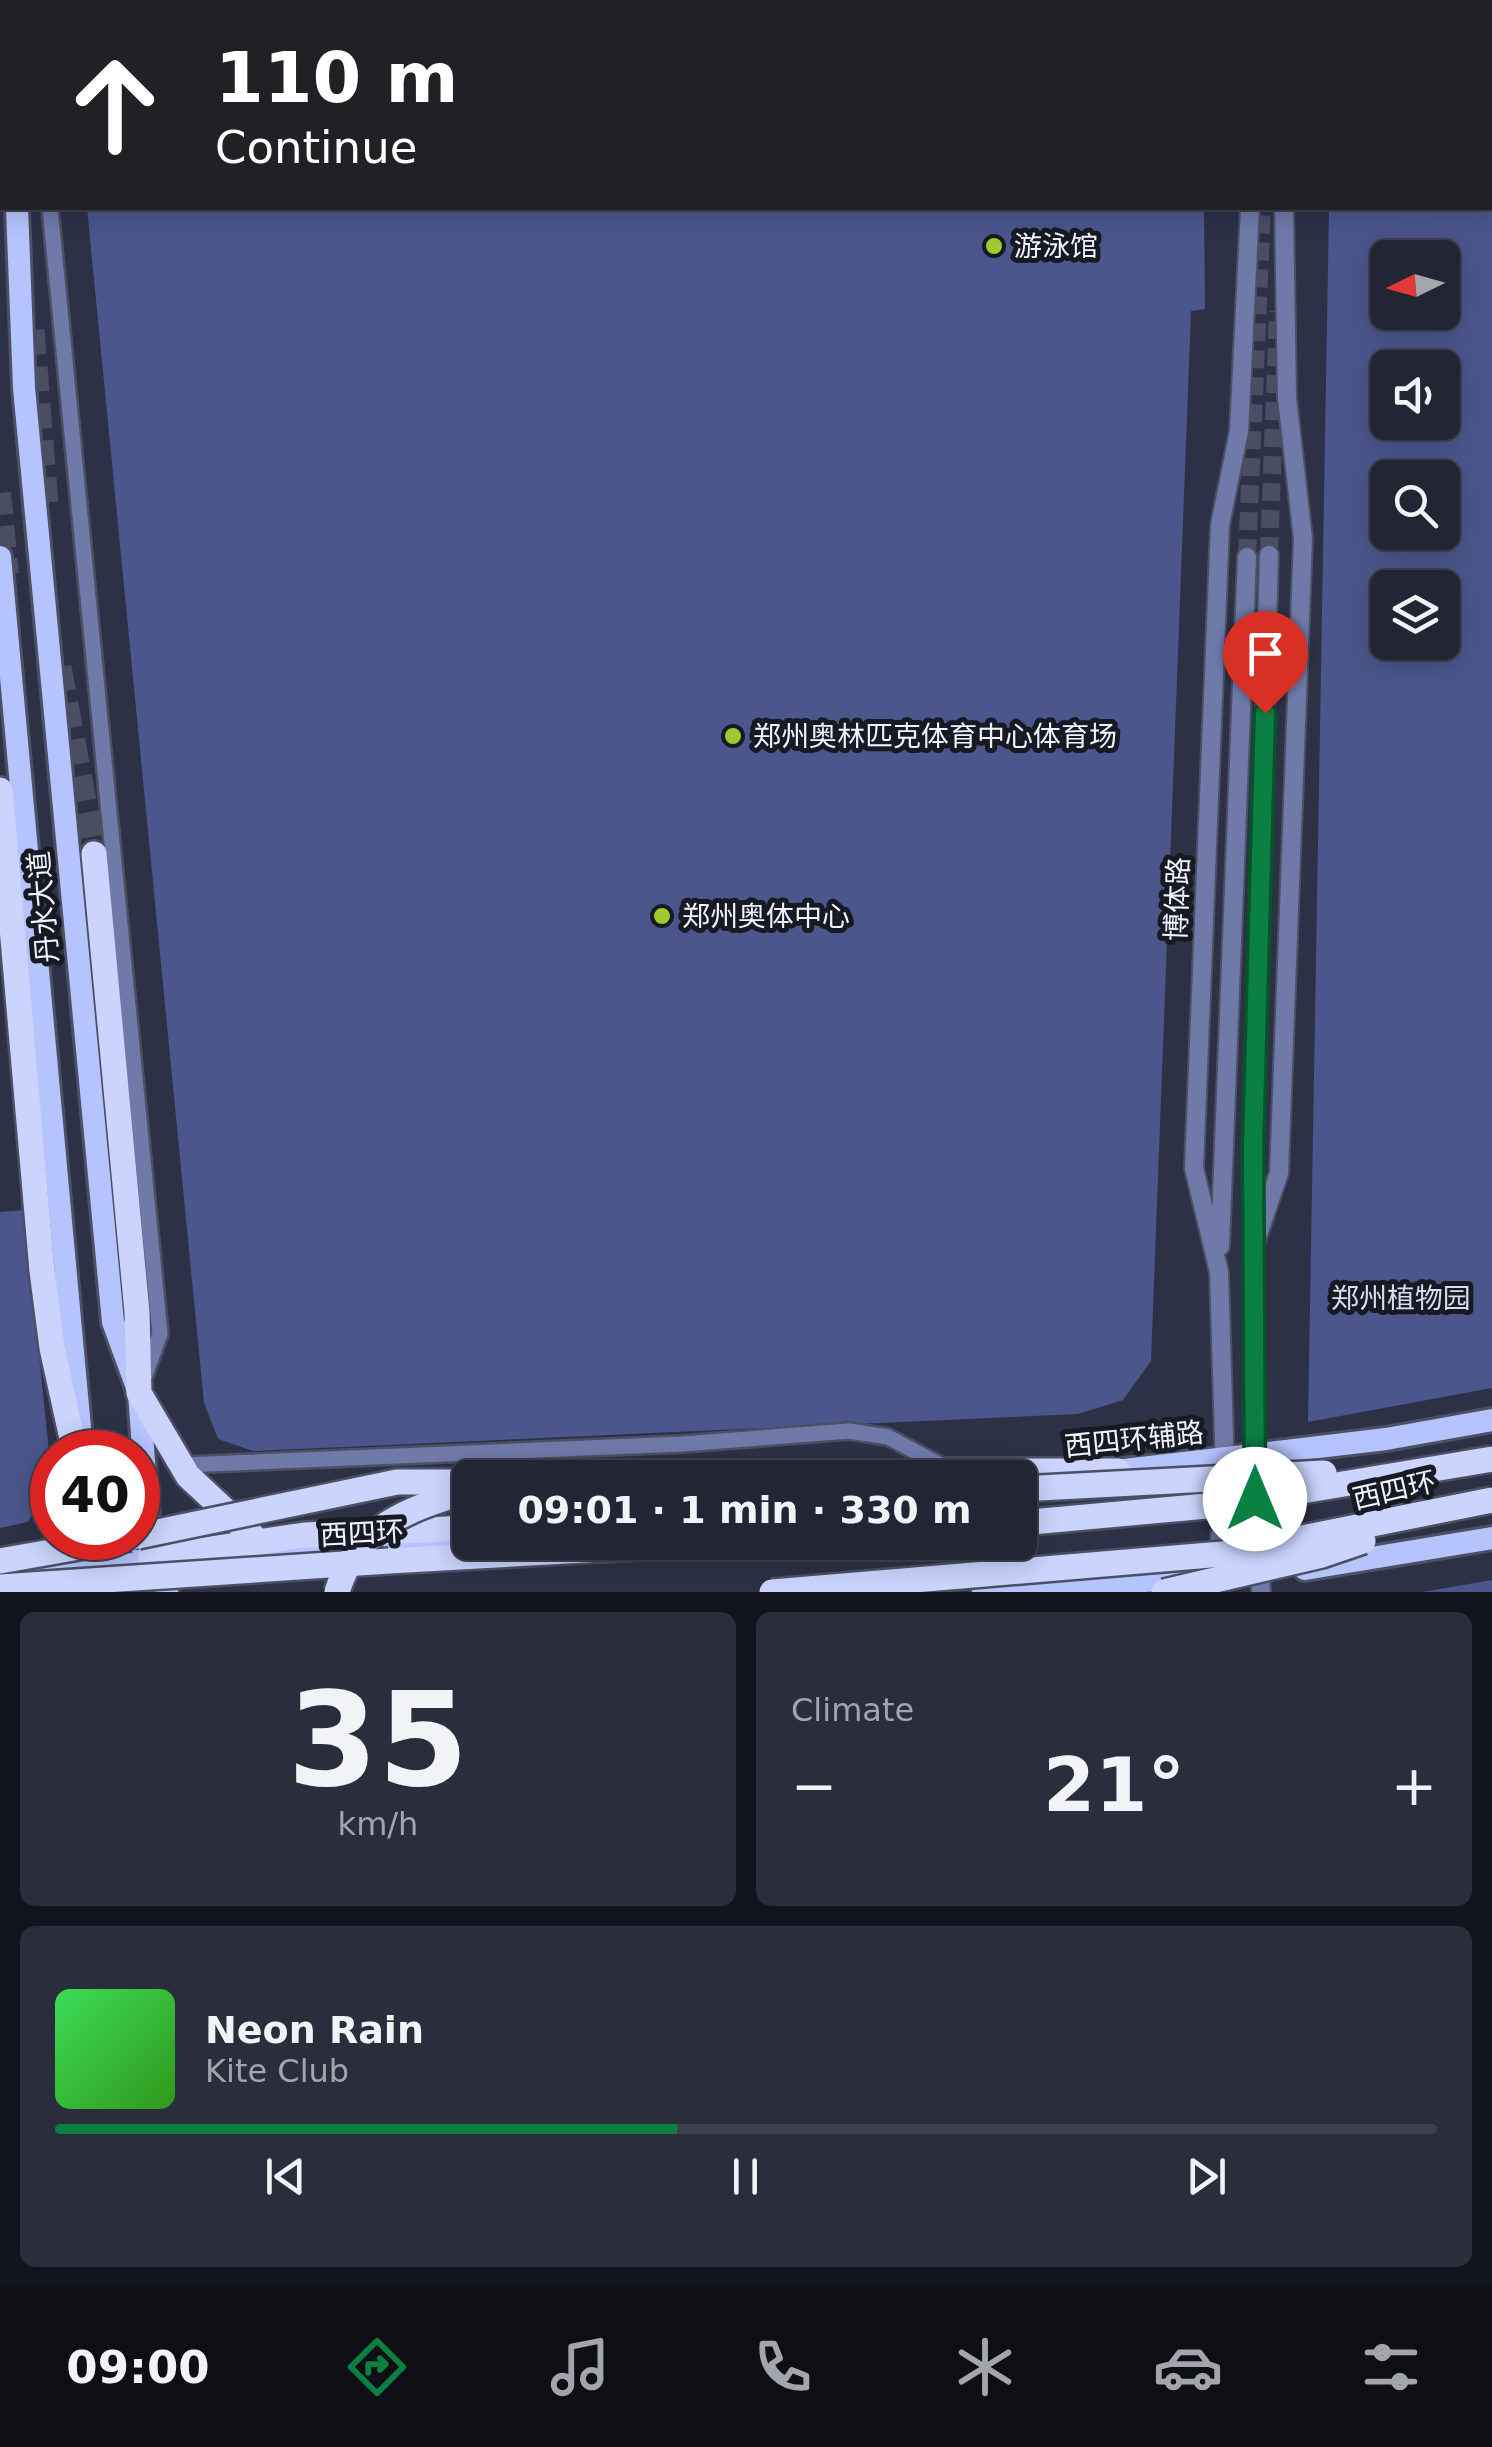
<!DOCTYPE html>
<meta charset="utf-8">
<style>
:root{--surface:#212534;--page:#292d3c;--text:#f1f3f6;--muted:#a2a5ac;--line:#3e424f;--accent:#0b8043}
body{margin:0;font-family:"DejaVu Sans","Noto Sans SC",sans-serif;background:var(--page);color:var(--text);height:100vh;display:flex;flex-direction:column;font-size:38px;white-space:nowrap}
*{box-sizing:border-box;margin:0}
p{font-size:32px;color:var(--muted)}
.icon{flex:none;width:55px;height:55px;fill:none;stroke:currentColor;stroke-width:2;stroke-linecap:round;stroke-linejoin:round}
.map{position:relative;height:1592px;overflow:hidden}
.sheet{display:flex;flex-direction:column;gap:20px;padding:20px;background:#12141d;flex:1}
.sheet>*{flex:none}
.top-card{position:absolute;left:0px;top:0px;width:1492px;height:210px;box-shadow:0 5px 25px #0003,0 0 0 2px var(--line);background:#202124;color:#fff;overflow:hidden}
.needle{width:65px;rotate:265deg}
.buttons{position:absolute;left:1370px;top:240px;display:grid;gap:20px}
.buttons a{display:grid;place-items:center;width:90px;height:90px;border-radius:15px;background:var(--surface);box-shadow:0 5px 25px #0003,0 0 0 2px var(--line);font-size:50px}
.speed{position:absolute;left:30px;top:1430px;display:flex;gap:20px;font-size:50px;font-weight:700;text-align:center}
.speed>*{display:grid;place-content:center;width:130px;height:130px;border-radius:50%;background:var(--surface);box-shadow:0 5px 25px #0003,0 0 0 2px var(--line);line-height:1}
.speed .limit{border:15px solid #d22;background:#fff;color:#111}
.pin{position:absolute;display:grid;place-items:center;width:85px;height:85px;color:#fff;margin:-102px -42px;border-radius:50% 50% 50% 0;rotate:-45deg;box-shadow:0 0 10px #0007}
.pin .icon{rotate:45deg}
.me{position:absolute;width:110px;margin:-55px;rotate:0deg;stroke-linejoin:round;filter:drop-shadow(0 0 8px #0008)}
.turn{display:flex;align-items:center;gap:35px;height:210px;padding:0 50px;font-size:45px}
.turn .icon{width:130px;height:130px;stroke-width:2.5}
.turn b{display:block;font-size:70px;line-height:85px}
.big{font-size:75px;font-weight:800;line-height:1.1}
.sheet .widget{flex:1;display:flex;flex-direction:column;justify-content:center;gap:15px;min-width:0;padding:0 35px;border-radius:15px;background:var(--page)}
.sheet .dial{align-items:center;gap:0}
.dial b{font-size:130px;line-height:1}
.song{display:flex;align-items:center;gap:30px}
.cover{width:120px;height:120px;border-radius:15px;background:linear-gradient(135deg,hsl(130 70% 55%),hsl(110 70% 35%))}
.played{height:10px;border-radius:5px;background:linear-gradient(90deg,var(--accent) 45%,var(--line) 45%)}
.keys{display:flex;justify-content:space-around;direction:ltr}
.heat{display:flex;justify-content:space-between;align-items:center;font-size:55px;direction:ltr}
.sheet .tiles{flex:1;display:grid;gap:20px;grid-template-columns:1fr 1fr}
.widget:last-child{grid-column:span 2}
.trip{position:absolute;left:452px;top:1460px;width:585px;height:100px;border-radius:15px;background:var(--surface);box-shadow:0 5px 25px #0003,0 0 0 2px var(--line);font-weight:800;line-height:100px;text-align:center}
.tab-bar{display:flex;height:160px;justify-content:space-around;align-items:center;background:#0d0f15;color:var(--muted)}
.tab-bar .icon{width:70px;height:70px}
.tab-bar .on{color:var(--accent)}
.tab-bar b{font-size:45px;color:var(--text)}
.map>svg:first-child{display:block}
.green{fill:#4b568c;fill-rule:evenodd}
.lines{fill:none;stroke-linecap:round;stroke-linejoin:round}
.tertiary-tunnel{stroke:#494e62;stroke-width:18;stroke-dasharray:18 9;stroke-linecap:butt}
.primary-tunnel{stroke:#494e62;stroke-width:22;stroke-dasharray:22 11;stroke-linecap:butt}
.trunk-tunnel{stroke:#494e62;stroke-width:25;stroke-dasharray:25 12;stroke-linecap:butt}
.minor-casing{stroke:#4b5064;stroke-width:20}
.tertiary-casing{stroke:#4b5064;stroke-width:22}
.primary-casing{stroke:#4b5064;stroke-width:28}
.trunk-casing{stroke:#4b5064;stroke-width:30}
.minor{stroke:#6f7aa9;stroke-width:15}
.tertiary{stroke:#6f7aa9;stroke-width:18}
.primary{stroke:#b6c4fe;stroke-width:22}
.trunk{stroke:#cad4fc;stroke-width:25}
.trunk-bridge-casing{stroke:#4b5064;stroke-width:30;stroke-linecap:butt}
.trunk-bridge{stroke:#cad4fc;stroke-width:25}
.route-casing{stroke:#07532c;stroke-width:25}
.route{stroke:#0b8043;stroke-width:18}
.poi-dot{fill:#9fca2d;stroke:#171a23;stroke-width:4}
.labels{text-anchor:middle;stroke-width:10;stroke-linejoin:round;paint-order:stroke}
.poi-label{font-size:28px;fill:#f0f3ff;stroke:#171a23;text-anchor:start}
.street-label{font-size:28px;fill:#f0f3ff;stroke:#171a23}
.park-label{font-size:28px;fill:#d7dcef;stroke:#171a23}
</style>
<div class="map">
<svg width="1492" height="1592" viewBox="0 0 1492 1592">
<rect width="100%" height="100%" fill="#2c3146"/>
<!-- green -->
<g class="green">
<rect x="67" y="0" width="1136" height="2"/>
<path d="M 1331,0 L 1492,0 L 1492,1388 L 1308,1422 L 1329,208 L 1490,208 L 1490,2 ZM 1388,258 L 1442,258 L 1442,312 L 1388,312 ZM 1388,368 L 1442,368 L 1442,422 L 1388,422 ZM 1388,478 L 1442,478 L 1442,532 L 1388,532 ZM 1388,588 L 1442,588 L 1442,642 L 1388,642 Z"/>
<path d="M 87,208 L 1204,208 L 1205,309 L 1191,311 L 1151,1361 L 1123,1400 L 1078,1414 L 253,1451 L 218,1439 L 204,1403 Z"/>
<path d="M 24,1210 L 52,1481 L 28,1522 L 0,1528 L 0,1212 Z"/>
<path d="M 1492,1580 L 1492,1592 L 1422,1592 Z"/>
</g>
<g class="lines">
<!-- tertiary-tunnel -->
<g class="tertiary-tunnel">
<path d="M 1272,2 L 1272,0"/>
<path d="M 1269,555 L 1278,311"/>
<path d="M 1247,557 L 1262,208"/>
</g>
<!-- primary-tunnel -->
<path class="primary-tunnel" d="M 0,493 L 8,574"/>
<!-- trunk-tunnel -->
<g class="trunk-tunnel">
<path d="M 5,0 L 5,2"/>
<path d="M 32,330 L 46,504"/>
<path d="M 59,667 L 94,854"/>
<path d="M 90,967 L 113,1191"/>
</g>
<!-- minor casing -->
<g class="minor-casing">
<g id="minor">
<path d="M 30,0 L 30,2"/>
<path d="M 50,208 L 160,1334 L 145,1375"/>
<path d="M 184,1465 L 683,1444 L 849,1431 L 888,1437 L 948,1469"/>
</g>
</g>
<!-- tertiary casing -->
<g class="tertiary-casing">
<g id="tertiary">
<path d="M 1255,2 L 1255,0"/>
<path d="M 1284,2 L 1284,0"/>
<path d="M 1255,1227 L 1253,1147 L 1269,555"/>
<path d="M 1220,1246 L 1247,557"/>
<path d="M 1225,1471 L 1219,1272 L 1194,1168 L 1220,525 L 1239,431 L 1250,208"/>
<path d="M 1217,1565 L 1225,1497"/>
<path d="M 1261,1592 L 1255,1499 L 1255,1243 L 1279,1173 L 1303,539 L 1287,398 L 1284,208"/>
</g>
</g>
<!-- primary casing -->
<g class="primary-casing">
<g id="primary">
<path d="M 0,51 L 2,74"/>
<path d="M 17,208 L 24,388 L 113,1322 L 139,1393 L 151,1558 L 167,1592"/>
<path d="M 0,557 L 82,1450"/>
<path d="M 1099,1473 L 1386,1439 L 1492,1420"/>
<path d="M 234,1555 L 470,1541"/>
<path d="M 1305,1569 L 1492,1538"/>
<path d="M 0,1575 L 167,1558"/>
<path d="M 983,1592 L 1189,1578"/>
</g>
</g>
<!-- trunk casing -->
<g class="trunk-casing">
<g id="trunk">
<path d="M 0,790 L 42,1271 L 52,1348 L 75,1452"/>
<path d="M 94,854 L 137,1312 L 139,1393 L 188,1476 L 259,1542"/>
<path d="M 813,1478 L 946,1471 L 1118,1471"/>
<path d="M 151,1558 L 304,1535 L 470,1528"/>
<path d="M 389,1561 L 729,1542"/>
</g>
</g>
<!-- minor -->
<use href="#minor" class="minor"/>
<!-- tertiary -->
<use href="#tertiary" class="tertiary"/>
<!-- primary -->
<use href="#primary" class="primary"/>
<!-- trunk -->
<use href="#trunk" class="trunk"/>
<!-- trunk-bridge casing -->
<g class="trunk-bridge-casing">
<g id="trunk-bridge">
<path d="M 1020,1489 L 1324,1473"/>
<path d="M 1020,1523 L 1218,1505 L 1492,1459"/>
<path d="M 138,1536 L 397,1482 L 470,1482"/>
<path d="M 0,1561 L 130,1538"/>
<path d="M 0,1587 L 389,1561"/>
<path d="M 337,1592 C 357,1525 410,1509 470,1490"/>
<path d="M 772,1592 L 1222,1554 L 1492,1500"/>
<path d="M 1164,1592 L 1322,1555 L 1363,1541"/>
</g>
</g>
<!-- trunk-bridge -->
<use href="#trunk-bridge" class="trunk-bridge"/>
</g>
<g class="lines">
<!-- route casing -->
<g class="route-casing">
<path id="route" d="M 1255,1499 L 1253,1148 L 1265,713"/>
</g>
<!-- route -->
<use href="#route" class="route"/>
</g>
<!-- markers -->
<g class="poi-dot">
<circle cx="994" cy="246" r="10"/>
<circle cx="733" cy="736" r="10"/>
<circle cx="662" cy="916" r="10"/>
</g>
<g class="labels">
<!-- poi labels -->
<g class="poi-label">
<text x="1014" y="256">游泳馆</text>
<text x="753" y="746">郑州奥林匹克体育中心体育场</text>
<text x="682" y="926">郑州奥体中心</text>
</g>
<!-- street labels -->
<g class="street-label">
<text transform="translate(1177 899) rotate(-88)" y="10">博体路</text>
<text transform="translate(43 907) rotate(-95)" y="10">丹水大道</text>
<text transform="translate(1134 1439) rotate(-6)" y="10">西四环辅路</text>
<text transform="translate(1394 1490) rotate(-13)" y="10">西四环</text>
<text transform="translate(362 1533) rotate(-3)" y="10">西四环</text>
</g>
<!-- park labels -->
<g class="park-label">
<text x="1401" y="1308">郑州植物园</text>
</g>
</g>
</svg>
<div class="buttons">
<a><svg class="needle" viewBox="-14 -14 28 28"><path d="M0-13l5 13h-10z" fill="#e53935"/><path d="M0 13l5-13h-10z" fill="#a2a5ac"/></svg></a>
<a><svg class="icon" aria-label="sound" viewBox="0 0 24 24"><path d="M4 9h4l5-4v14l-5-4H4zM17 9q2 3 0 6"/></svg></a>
<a><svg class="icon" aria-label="search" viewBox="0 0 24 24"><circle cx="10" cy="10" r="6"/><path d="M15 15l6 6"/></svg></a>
<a><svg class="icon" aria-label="layers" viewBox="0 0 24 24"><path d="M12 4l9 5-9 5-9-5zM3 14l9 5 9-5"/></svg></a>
</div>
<div class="speed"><div class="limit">40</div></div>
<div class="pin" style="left:1265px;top:713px;background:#d93025"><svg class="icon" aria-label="arrive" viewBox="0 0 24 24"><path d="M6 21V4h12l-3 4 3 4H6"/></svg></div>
<svg class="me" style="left:1255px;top:1499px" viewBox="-20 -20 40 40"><circle r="19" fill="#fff"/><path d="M0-13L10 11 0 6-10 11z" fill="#0b8043"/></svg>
<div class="trip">09:01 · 1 min · 330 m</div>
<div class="top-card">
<div class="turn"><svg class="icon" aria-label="ahead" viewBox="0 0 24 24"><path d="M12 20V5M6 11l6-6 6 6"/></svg><div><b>110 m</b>Continue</div></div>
</div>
</div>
<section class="sheet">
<div class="tiles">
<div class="widget dial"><b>35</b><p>km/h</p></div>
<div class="widget"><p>Climate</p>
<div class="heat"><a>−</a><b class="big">21°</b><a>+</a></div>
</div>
<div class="widget">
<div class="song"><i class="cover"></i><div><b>Neon Rain</b><p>Kite Club</p></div></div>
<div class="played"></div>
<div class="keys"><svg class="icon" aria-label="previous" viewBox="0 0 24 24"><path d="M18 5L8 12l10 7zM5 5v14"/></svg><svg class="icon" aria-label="pause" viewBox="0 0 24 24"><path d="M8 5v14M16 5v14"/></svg><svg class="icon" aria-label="next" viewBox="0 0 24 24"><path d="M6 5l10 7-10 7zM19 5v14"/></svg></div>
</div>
</div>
</section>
<nav class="tab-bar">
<b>09:00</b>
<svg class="icon on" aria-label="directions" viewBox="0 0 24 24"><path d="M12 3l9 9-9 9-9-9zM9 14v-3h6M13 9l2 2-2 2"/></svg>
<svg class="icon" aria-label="music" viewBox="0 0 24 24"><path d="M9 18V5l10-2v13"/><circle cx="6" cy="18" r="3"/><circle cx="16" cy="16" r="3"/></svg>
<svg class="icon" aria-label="phone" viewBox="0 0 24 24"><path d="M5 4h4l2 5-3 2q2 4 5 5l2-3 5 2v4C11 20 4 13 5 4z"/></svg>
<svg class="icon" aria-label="climate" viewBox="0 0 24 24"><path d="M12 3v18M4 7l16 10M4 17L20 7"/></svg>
<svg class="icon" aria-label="car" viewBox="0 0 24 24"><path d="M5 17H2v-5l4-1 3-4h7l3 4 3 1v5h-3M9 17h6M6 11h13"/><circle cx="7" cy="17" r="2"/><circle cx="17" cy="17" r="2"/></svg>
<svg class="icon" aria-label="filters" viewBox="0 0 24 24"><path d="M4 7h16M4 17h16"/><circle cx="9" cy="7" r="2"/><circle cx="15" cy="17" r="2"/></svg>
</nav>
